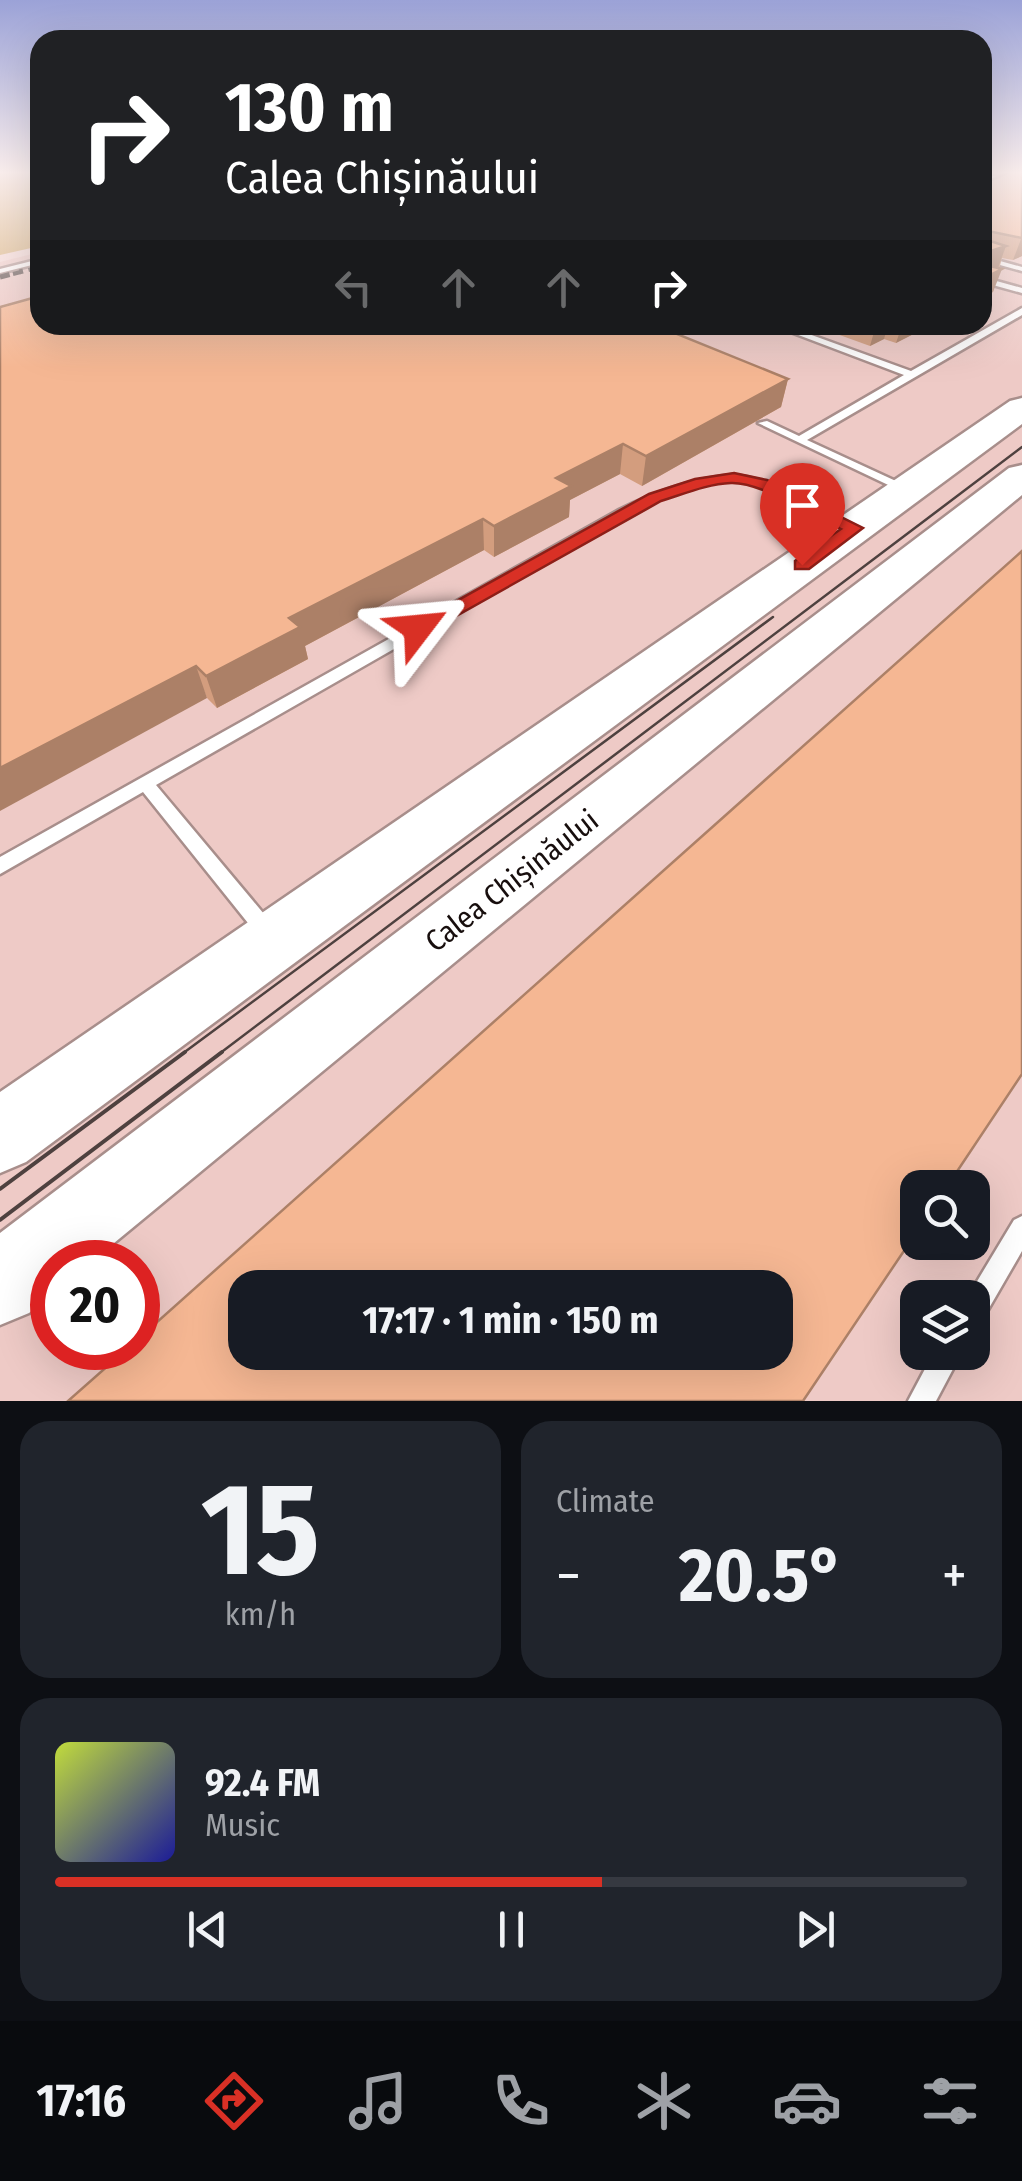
<!DOCTYPE html>
<meta charset="utf-8">
<style>
:root{--surface:#171b24;--page:#20242c;--text:#f1f3f6;--muted:#9ea1a6;--line:#363941;--accent:#d93025}
body{margin:0;font-family:"Fira Sans Condensed",sans-serif;background:var(--page);color:var(--text);height:100vh;display:flex;flex-direction:column;font-size:38px;white-space:nowrap}
*{box-sizing:border-box;margin:0}
p{font-size:32px;color:var(--muted)}
.icon{flex:none;width:55px;height:55px;fill:none;stroke:currentColor;stroke-width:2;stroke-linecap:round;stroke-linejoin:round}
.map{position:relative;height:1401px;overflow:hidden}
.sheet{display:flex;flex-direction:column;gap:20px;padding:20px;background:#0d0f14;flex:1}
.sheet>*{flex:none}
.guide{position:absolute;left:30px;top:30px;width:962px;height:305px;border-radius:30px;box-shadow:0 10px 40px #0002;background:#202124;color:#fff;overflow:hidden}
.fabs{position:absolute;left:900px;top:1170px;display:grid;gap:20px}
.fabs a{display:grid;place-items:center;width:90px;height:90px;border-radius:20px;background:var(--surface);box-shadow:0 10px 40px #0002;font-size:50px}
.speed{position:absolute;left:30px;top:1240px;display:flex;gap:20px;font-size:50px;font-weight:700;text-align:center}
.speed>*{display:grid;place-content:center;width:130px;height:130px;border-radius:50%;background:var(--surface);box-shadow:0 10px 40px #0002;line-height:1}
.speed .limit{border:15px solid #d22;background:#fff;color:#111}
.pin{position:absolute;display:grid;place-items:center;width:85px;height:85px;color:#fff;margin:-102px -42px;border-radius:50% 50% 50% 0;rotate:-45deg;box-shadow:0 0 10px #0007}
.pin .icon{rotate:45deg}
.me{position:absolute;width:110px;margin:-55px;rotate:61deg;stroke-linejoin:round;filter:drop-shadow(0 0 8px #0008)}
.turn{display:flex;align-items:center;gap:35px;height:210px;padding:0 30px;font-size:45px}
.turn .icon{width:130px;height:130px;stroke-width:2.5}
.turn b{display:block;font-size:70px;line-height:85px}
.lanes{display:flex;align-items:center;height:95px;padding:0 30px;background:#0003;justify-content:center;gap:50px;direction:ltr}
.lanes .off{opacity:.35}
.big{font-size:75px;font-weight:700;line-height:1.1}
.sheet .card{flex:1;display:flex;flex-direction:column;justify-content:center;gap:15px;min-width:0;padding:0 35px;border-radius:30px;background:var(--page)}
.sheet .dial{align-items:center;gap:0}
.dial b{font-size:130px;line-height:1}
.song{display:flex;align-items:center;gap:30px}
.cover{width:120px;height:120px;border-radius:15px;background:linear-gradient(135deg,hsl(70 70% 55%),hsl(240 70% 35%))}
.played{height:10px;border-radius:5px;background:linear-gradient(90deg,var(--accent) 60%,var(--line) 60%)}
.keys{display:flex;justify-content:space-around;direction:ltr}
.heat{display:flex;justify-content:space-between;align-items:center;font-size:55px;direction:ltr}
.sheet .tiles{flex:1;display:grid;gap:20px;grid-template-columns:1fr 1fr}
.card:last-child{grid-column:span 2}
.trip{position:absolute;left:228px;top:1270px;width:565px;height:100px;border-radius:30px;background:var(--surface);box-shadow:0 10px 40px #0002;font-weight:700;line-height:100px;text-align:center}
.tabs{display:flex;height:160px;justify-content:space-around;align-items:center;background:#090b0e;color:var(--muted)}
.tabs .icon{width:70px;height:70px}
.tabs .on{color:var(--accent)}
.tabs b{font-size:45px;color:var(--text)}
.map>svg:first-child{display:block}
.built{fill:#eecac6;fill-rule:evenodd}
.green{fill:#d3aa6a}
.lines{fill:none;stroke-linecap:round;stroke-linejoin:round}
.lane-casing{stroke:#a88e8b;stroke-width:5}
.primary-casing{stroke:#a88e8b;stroke-width:5}
.lane{fill:#fff;fill-rule:evenodd}
.primary{fill:#fff;fill-rule:evenodd}
.tram-far1{stroke:#4e413f;stroke-width:2.5}
.tram{stroke:#4e413f;stroke-width:4}
.rail-far1{stroke:#4e413f;stroke-width:4;stroke-dasharray:8 8;stroke-linecap:butt}
.rail{stroke:#4e413f;stroke-width:5;stroke-dasharray:10 10;stroke-linecap:butt}
.wall{fill:#d39d7e}
.shaded-wall{fill:#ac8067}
.building{fill:#f5b793;stroke:#ac8067;stroke-width:2.5;fill-rule:evenodd}
.route{fill:#d93025;stroke:#8d1f18;stroke-width:2.5}
.labels{text-anchor:middle;stroke-width:10;stroke-linejoin:round;paint-order:stroke}
.near-street-label{font-size:30px;fill:#170e0d;stroke:#fff}
</style>
<div class="map">
<svg width="1022" height="1401" viewBox="0 0 1022 1401">
<rect width="100%" height="100%" fill="#f5d9d6"/>
<!-- built -->
<path class="built" d="M 983,171 L 1022,171 L 1022,1401 L 0,1401 L 0,262 L 40,252 L 40,325 L 982,325 ZM 918,1188 L 972,1188 L 972,1242 L 918,1242 ZM 52,1262 L 138,1262 L 138,1348 L 52,1348 ZM 245,1288 L 775,1288 L 775,1352 L 245,1352 ZM 918,1298 L 972,1298 L 972,1352 L 918,1352 Z"/>
<!-- green -->
<path class="green" d="M 0,171 L 40,171 L 40,246 L 0,255 Z"/>
<g class="lines">
<!-- lane casing -->
<g class="lane-casing">
<g id="lane">
<path d="M 982,173 L 1013,181 L 1014,182 L 1011,184 L 982,177 Z"/>
<path d="M 982,256 L 1022,267 L 1022,271 L 982,260 Z"/>
<path d="M 40,259 L 40,263 L 0,273 L 0,269 Z"/>
<path d="M 982,277 L 1022,288 L 1022,293 L 982,282 Z"/>
<path d="M 1022,308 L 1022,315 L 807,440 L 911,488 L 911,492 L 903,492 L 758,423 L 767,421 L 799,436 L 904,375 L 772,325 L 784,325 L 911,371 Z"/>
<path d="M 733,475 C 770,479 828,504 857,527 L 855,530 L 847,530 C 815,513 782,490 747,483 C 696,473 642,507 600,531 L 156,785 L 274,926 L 276,932 L 274,938 L 267,941 L 260,938 L 143,792 L 0,874 L 0,857 L 619,510 C 656,492 691,479 733,475 Z"/>
<path d="M 1022,1216 L 1022,1251 L 981,1322 L 972,1325 L 972,1298 L 967,1298 L 1014,1220 Z"/>
<path d="M 934,1352 L 962,1352 L 936,1401 L 908,1401 Z"/>
</g>
</g>
<!-- primary casing -->
<g class="primary-casing">
<g id="primary">
<path d="M 1022,398 L 1022,424 L 26,1162 L 0,1173 L 0,1092 L 1010,401 Z"/>
<path d="M 1022,465 L 1022,495 L 91,1262 L 52,1262 L 52,1294 L 29,1313 L 0,1325 L 0,1233 L 1009,468 Z"/>
</g>
</g>
<!-- lane -->
<use href="#lane" class="lane"/>
<!-- primary -->
<use href="#primary" class="primary"/>
<!-- tram-far1 -->
<g class="tram-far1">
<path d="M 182,1054 L 773,617"/>
<path d="M 219,1054 L 1022,447"/>
</g>
<!-- tram -->
<g class="tram">
<path d="M 0,1189 L 185,1052"/>
<path d="M 0,1220 L 222,1052"/>
</g>
<!-- rail-far1 -->
<path class="rail-far1" d="M 13,274 L 40,267"/>
<!-- rail -->
<path class="rail" d="M 0,277 L 23,271"/>
</g>
<!-- wall -->
<g class="wall">
<path d="M 1022,171 L 1022,256 L 1013,260 L 1002,258 L 993,292 L 982,297 L 982,184 Z"/>
<path d="M 40,296 L 788,379 L 781,407 L 642,486 L 620,474 L 570,500 L 569,517 L 494,557 L 484,550 L 305,646 L 308,659 L 217,708 L 207,698 Z"/>
<path d="M 812,325 L 931,325 L 896,343 L 884,339 L 870,346 Z"/>
</g>
<!-- shaded-wall -->
<g class="shaded-wall">
<path d="M 1022,238 L 1022,256 L 1013,260 L 1021,239 Z"/>
<path d="M 1006,246 L 998,268 L 982,273 L 982,256 L 988,252 Z"/>
<path d="M 1002,269 L 993,292 L 982,297 L 982,279 Z"/>
<path d="M 876,325 L 888,325 L 884,339 L 870,346 Z"/>
<path d="M 902,325 L 931,325 L 896,343 Z"/>
<path d="M 788,379 L 781,407 L 642,486 L 646,456 Z"/>
<path d="M 623,444 L 620,474 L 570,500 L 569,517 L 494,557 L 494,526 L 556,478 Z"/>
<path d="M 483,519 L 484,550 L 305,646 L 308,659 L 217,708 L 206,676 L 289,618 Z"/>
<path d="M 196,666 L 207,698 L 0,811 L 0,768 Z"/>
</g>
<!-- building -->
<g class="building">
<path d="M 1012,171 L 1022,171 L 1022,238 L 988,231 L 987,240 L 1006,246 L 988,252 L 982,256 L 982,184 Z"/>
<path d="M 982,264 L 1002,269 L 982,279 Z"/>
<path d="M 40,296 L 40,325 L 655,325 L 788,379 L 646,456 L 623,444 L 556,478 L 571,486 L 494,526 L 483,519 L 289,618 L 300,627 L 206,676 L 196,666 L 0,768 L 0,307 Z"/>
<path d="M 1022,551 L 1022,1074 L 946,1188 L 918,1188 L 918,1230 L 803,1401 L 68,1401 L 128,1348 L 138,1348 L 138,1339 ZM 245,1288 L 775,1288 L 775,1352 L 245,1352 Z"/>
</g>
<!-- sky -->
<linearGradient id="sky" x2="0" y2="1"><stop stop-color="#9ba2d7"/><stop offset="0.47" stop-color="#faeeed"/><stop offset="1" stop-color="#faeeed" stop-opacity="0"/></linearGradient>
<rect width="1022" height="367" fill="url(#sky)"/>
<!-- route -->
<path class="route" d="M 734,473 L 767,480 L 863,528 L 809,569 L 795,569 L 795,561 L 841,529 C 813,515 761,482 731,483 C 707,484 684,494 661,501 L 426,633 L 411,633 L 408,628 L 649,494 L 695,479 Z"/>
<g class="labels">
<!-- near-street labels -->
<g class="near-street-label">
<text transform="translate(512 881) rotate(-38)" y="10">Calea Chișinăului</text>
</g>
</g>
</svg>
<div class="fabs">
<a><svg class="icon" aria-label="search" viewBox="0 0 24 24"><circle cx="10" cy="10" r="6"/><path d="M15 15l6 6"/></svg></a>
<a><svg class="icon" aria-label="layers" viewBox="0 0 24 24"><path d="M12 4l9 5-9 5-9-5zM3 14l9 5 9-5"/></svg></a>
</div>
<div class="speed"><div class="limit">20</div></div>
<div class="pin" style="left:802px;top:565px;background:#d93025"><svg class="icon" aria-label="arrive" viewBox="0 0 24 24"><path d="M6 21V4h12l-3 4 3 4H6"/></svg></div>
<svg class="me" style="left:418px;top:628px" viewBox="-20 -20 40 40"><path d="M0-17L14 15 0 8-14 15z" fill="#d93025" stroke="#fff" stroke-width="4"/></svg>
<div class="trip">17:17 · 1 min · 150 m</div>
<div class="guide">
<div class="turn"><svg class="icon" aria-label="right" viewBox="0 0 24 24"><path d="M7 20v-9h11M14 6l5 5-5 5"/></svg><div><b>130 m</b>Calea Chișinăului</div></div>
<div class="lanes"><svg class="icon off" aria-label="left" viewBox="0 0 24 24"><path d="M17 20v-9H6M10 6l-5 5 5 5"/></svg><svg class="icon off" aria-label="ahead" viewBox="0 0 24 24"><path d="M12 20V5M6 11l6-6 6 6"/></svg><svg class="icon off" aria-label="ahead" viewBox="0 0 24 24"><path d="M12 20V5M6 11l6-6 6 6"/></svg><svg class="icon" aria-label="right" viewBox="0 0 24 24"><path d="M7 20v-9h11M14 6l5 5-5 5"/></svg></div>
</div>
</div>
<section class="sheet">
<div class="tiles">
<div class="card dial"><b>15</b><p>km/h</p></div>
<div class="card"><p>Climate</p>
<div class="heat"><a>−</a><b class="big">20.5°</b><a>+</a></div>
</div>
<div class="card">
<div class="song"><i class="cover"></i><div><b>92.4 FM</b><p>Music</p></div></div>
<div class="played"></div>
<div class="keys"><svg class="icon" aria-label="previous" viewBox="0 0 24 24"><path d="M18 5L8 12l10 7zM5 5v14"/></svg><svg class="icon" aria-label="pause" viewBox="0 0 24 24"><path d="M8 5v14M16 5v14"/></svg><svg class="icon" aria-label="next" viewBox="0 0 24 24"><path d="M6 5l10 7-10 7zM19 5v14"/></svg></div>
</div>
</div>
</section>
<nav class="tabs">
<b>17:16</b>
<svg class="icon on" aria-label="directions" viewBox="0 0 24 24"><path d="M12 3l9 9-9 9-9-9zM9 14v-3h6M13 9l2 2-2 2"/></svg>
<svg class="icon" aria-label="music" viewBox="0 0 24 24"><path d="M9 18V5l10-2v13"/><circle cx="6" cy="18" r="3"/><circle cx="16" cy="16" r="3"/></svg>
<svg class="icon" aria-label="phone" viewBox="0 0 24 24"><path d="M5 4h4l2 5-3 2q2 4 5 5l2-3 5 2v4C11 20 4 13 5 4z"/></svg>
<svg class="icon" aria-label="climate" viewBox="0 0 24 24"><path d="M12 3v18M4 7l16 10M4 17L20 7"/></svg>
<svg class="icon" aria-label="car" viewBox="0 0 24 24"><path d="M5 17H2v-5l4-1 3-4h7l3 4 3 1v5h-3M9 17h6M6 11h13"/><circle cx="7" cy="17" r="2"/><circle cx="17" cy="17" r="2"/></svg>
<svg class="icon" aria-label="filters" viewBox="0 0 24 24"><path d="M4 7h16M4 17h16"/><circle cx="9" cy="7" r="2"/><circle cx="15" cy="17" r="2"/></svg>
</nav>
